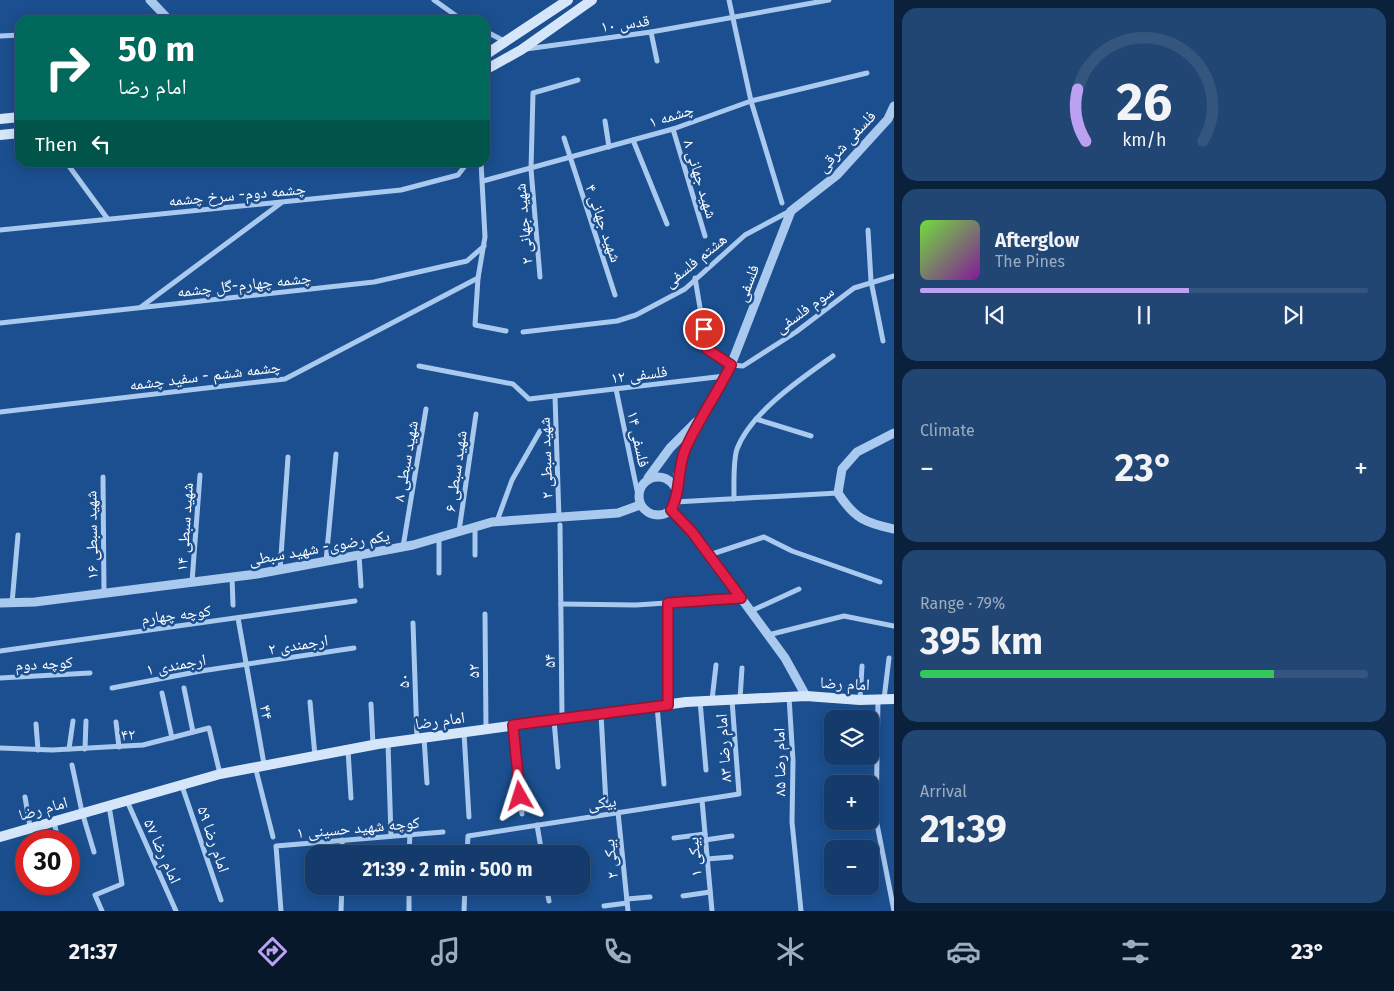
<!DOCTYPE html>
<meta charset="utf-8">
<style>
:root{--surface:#143b6b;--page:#214673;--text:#f1f3f6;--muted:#9dadc1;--line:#33557e;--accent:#bca0f2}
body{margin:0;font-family:"Fira Sans","Noto Naskh Arabic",sans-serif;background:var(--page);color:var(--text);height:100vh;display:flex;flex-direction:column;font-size:19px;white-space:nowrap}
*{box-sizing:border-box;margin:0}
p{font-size:16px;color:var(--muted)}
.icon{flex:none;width:28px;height:28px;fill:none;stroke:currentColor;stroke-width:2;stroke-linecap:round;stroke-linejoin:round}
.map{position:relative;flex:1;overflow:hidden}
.drawer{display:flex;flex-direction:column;gap:8px;padding:8px;background:#0b203b;width:500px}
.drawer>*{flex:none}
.guide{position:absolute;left:15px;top:15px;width:475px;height:152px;border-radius:15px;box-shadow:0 2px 12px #0003,0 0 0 1px var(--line);background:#00695c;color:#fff;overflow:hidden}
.controls{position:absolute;left:824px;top:710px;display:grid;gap:10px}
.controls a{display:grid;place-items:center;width:55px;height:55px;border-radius:10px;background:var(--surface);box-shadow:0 2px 12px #0003,0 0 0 1px var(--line);font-size:25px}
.speed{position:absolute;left:15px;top:830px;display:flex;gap:10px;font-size:25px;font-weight:700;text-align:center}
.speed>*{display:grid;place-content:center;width:65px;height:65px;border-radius:50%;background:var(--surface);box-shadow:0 2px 12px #0003,0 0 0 1px var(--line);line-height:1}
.speed .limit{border:8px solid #d22;background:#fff;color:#111}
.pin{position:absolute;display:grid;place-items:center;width:42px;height:42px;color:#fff;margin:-21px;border:2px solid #fff;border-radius:50%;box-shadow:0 1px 5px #0007}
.me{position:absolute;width:55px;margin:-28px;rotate:354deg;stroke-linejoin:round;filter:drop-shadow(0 0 4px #0008)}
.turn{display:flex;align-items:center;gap:18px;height:105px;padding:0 20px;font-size:22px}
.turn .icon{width:65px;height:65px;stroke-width:2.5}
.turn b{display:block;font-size:35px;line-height:42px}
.then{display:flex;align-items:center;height:48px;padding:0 20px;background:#0003;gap:10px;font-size:19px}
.big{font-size:38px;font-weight:700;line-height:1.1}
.drawer .widget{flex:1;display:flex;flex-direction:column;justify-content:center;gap:8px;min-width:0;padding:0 18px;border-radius:15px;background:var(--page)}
.drawer .dial{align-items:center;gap:0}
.dial svg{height:130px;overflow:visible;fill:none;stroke:var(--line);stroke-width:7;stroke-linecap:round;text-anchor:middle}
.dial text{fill:var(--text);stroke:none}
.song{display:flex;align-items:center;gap:15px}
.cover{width:60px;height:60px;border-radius:8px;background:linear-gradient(135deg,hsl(100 70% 55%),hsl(290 70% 35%))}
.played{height:5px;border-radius:2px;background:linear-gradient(90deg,var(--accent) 60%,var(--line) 60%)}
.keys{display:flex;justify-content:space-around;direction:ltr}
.heat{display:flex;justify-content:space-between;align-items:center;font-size:28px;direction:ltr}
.charge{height:8px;border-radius:4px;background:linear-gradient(90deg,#34c759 79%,var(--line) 0)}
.trip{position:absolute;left:305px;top:845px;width:285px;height:50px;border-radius:15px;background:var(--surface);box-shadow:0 2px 12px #0003,0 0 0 1px var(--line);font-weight:700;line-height:50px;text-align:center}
.dock{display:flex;height:80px;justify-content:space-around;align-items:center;background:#08182b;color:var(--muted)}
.dock .icon{width:35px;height:35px}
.dock .current{color:var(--accent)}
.dock b{font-size:22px;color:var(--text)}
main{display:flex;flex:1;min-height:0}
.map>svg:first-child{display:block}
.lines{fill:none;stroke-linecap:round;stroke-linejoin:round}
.minor{stroke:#a9c9ee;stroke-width:5}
.tertiary{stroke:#a9c9ee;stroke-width:9}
.secondary{stroke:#d6e6fa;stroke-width:10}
.route-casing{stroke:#92132f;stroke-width:12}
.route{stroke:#e11d48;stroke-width:9}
.labels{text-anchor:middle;stroke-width:5;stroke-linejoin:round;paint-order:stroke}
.street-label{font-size:16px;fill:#fff;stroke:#1b4f8f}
</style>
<main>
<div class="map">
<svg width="894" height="911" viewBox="0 0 894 911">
<rect width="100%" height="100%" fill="#1b4f8f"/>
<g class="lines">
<!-- minor -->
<g class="minor">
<path d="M 434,0 L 462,20"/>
<path d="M 729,0 L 751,101 L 782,203"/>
<path d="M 485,31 L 506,42"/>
<path d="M 651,32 L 657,61"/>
<path d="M 0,36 L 20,35"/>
<path d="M 526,49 L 651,32 L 829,0"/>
<path d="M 605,121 L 609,147"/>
<path d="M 673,129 L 705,236"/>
<path d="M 564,138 L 615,295"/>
<path d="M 633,140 L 667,224"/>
<path d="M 66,162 L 107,218"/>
<path d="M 483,181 L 673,129 L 751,101 L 867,73"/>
<path d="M 0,230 L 401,190 L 458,175 L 468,162"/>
<path d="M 868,230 L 871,281 L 883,341"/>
<path d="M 540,277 L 531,169 L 533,93 L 578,80"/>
<path d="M 478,278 L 475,325 L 506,331"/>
<path d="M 695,278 L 707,349 L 731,365 L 743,366 L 796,332 L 854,288 L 894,276"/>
<path d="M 141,307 L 281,203"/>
<path d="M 0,323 L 374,282 L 467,261 L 484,246"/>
<path d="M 523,332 L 617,321 L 636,315 L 685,289 L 745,235 L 790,211"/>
<path d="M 419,366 L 513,384 L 529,399 L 725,376"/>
<path d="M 616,389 L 638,495"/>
<path d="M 555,396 L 559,518"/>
<path d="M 0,412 L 285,379 L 478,278 L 485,237 L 481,162"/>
<path d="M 756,419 L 811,436"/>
<path d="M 103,477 L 104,593"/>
<path d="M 734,499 C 734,485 733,461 737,449 C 751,412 802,378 833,356"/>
<path d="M 675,502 L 838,493"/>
<path d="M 497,521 L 512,480 L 540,431"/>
<path d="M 560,525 L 562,718"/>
<path d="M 459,531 L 476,414"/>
<path d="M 439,538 L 439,573"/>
<path d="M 403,547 L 426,409"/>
<path d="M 359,555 L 361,586"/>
<path d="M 475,555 L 475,527"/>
<path d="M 709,555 L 764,537 L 792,551 L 880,582"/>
<path d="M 326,561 L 336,454"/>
<path d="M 280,570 L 288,457"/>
<path d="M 232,577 L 233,605"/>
<path d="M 192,582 L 200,475"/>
<path d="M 12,603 L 18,535"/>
<path d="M 561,604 L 636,605 L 741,598"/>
<path d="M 751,611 L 799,589"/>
<path d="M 485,614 L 486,729"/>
<path d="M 238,618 L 264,764"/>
<path d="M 413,623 L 417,739"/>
<path d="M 768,635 L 844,616 L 894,626"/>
<path d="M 0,651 L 355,601"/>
<path d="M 0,678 L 90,673"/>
<path d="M 112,688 L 201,671 L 354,648"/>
<path d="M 184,688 L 193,732"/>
<path d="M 162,693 L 172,738"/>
<path d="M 789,697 L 793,761 L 792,822 L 801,911"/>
<path d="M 740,699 L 742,668"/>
<path d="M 884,699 L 889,658"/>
<path d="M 712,700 L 716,665"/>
<path d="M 860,700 L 862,666"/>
<path d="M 878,700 L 876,819 L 894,911"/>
<path d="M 700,701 L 706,770"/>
<path d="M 310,702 L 315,756"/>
<path d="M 371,704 L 373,745"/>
<path d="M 667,705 L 668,603"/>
<path d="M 657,706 L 664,784"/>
<path d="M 601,714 L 606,804"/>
<path d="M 554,720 L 558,767"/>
<path d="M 116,722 L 119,747"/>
<path d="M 36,724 L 38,750"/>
<path d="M 513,726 L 522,814"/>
<path d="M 464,733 L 469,817"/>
<path d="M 424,738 L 427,783"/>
<path d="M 388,743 L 391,836"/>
<path d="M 0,748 L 52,750 L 143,745 L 209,728 L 220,774"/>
<path d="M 69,749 L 73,721"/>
<path d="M 85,749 L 86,721"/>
<path d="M 348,750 L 351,798"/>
<path d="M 72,765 L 82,812 L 94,852"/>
<path d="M 255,766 L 273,837"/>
<path d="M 182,786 L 221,900"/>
<path d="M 25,797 L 30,827"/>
<path d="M 702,800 L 712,911"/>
<path d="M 127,801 L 176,911"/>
<path d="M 618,812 L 628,911"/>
<path d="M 54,821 L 58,841"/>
<path d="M 537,825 L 542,854"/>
<path d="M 674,838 L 705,834"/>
<path d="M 705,840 L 732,836"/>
<path d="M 342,854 L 342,840"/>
<path d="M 409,854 L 410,834"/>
<path d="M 467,854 L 468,836 L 739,794 L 732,700"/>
<path d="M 707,859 L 731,857"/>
<path d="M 546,886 L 549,901"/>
<path d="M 683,896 L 710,892"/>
<path d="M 627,899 L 650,897"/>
<path d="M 604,906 L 627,903"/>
<path d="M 102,911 L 95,895 L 122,884 L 109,806"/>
<path d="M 281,911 L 276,846 L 443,832"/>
<path d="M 341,911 L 342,886"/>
<path d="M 409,911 L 409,886"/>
<path d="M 464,911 L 465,886"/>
</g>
<!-- tertiary -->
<g class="tertiary">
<path d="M 150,0 L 169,20"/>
<path d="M 894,433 L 857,452 L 842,469 L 838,493 C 854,518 865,523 894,529"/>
<circle cx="658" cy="496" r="19"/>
<path d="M 648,478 L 670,448 L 696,422"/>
<path d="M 677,492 L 678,474 L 685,451 L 731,365 L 791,211 L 837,175 L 888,119 L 894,106"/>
<path d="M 671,510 L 692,531 L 785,658 L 806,696"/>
<path d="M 0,603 L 35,602 L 257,574 L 413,545 L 492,522 L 618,513 L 640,505"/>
</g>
<!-- secondary -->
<g class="secondary">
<path d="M 485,55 L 568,0"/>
<path d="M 485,70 L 521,50 L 592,0"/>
<path d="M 0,119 L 20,117"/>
<path d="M 0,135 L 20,133"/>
<path d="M 0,837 L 220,774 L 378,744 L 686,702 L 806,696 L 860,700 L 894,699"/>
</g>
</g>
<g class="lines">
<!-- route casing -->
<g class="route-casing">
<path id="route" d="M 520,796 L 513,725 L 668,705 L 668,603 L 741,598 L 692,532 L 671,510 C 681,492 677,470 685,450 C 698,420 717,394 731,365 L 707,349 L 704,329"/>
</g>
<!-- route -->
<use href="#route" class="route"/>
</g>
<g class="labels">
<!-- street labels -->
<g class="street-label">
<text transform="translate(625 23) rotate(-8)" y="6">قدس ۱۰</text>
<text transform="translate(671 115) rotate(-18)" y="6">چشمه ۱</text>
<text transform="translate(846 141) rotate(-47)" y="6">فلسفی شرقی</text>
<text transform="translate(701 179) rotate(73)" y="6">۸ شهید جهانی</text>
<text transform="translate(237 194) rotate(-5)" y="6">چشمه دوم- سرخ چشمه</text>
<text transform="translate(604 223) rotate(71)" y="6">۴ شهید جهانی</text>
<text transform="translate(523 224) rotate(-95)" y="6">۲ شهید جهانی</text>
<text transform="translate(695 260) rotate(-39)" y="6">هشتم فلسفی</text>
<text transform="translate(747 283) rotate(-69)" y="6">فلسفی</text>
<text transform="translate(244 284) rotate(-6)" y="6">چشمه چهارم-گل چشمه</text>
<text transform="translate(804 309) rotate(-36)" y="6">سوم فلسفی</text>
<text transform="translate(639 374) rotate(-7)" y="6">۱۲ فلسفی</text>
<text transform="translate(205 375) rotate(-7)" y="6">چشمه ششم - سفید چشمه</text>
<text transform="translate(639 439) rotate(78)" y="6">۱۴ فلسفی</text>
<text transform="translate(545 458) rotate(-92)" y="6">۲ شهید سبطی</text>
<text transform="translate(405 461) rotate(-80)" y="6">۸ شهید سبطی</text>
<text transform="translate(455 471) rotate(-82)" y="6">۶ شهید سبطی</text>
<text transform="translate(184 527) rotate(-86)" y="6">شهید سبطی ۱۴</text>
<text transform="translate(91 535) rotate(-91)" y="6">شهید سبطی ۱۶</text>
<text transform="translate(319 547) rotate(-10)" y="6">یکم رضوی- شهید سبطی</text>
<text transform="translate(176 614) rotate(-7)" y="6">کوچه چهارم</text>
<text transform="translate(298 644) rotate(-9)" y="6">۲ ارجمندی</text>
<text transform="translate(549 661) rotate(-91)" y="6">۵۴</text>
<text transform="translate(44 663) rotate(-3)" y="6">کوچه دوم</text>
<text transform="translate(176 664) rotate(-10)" y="6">۱ ارجمندی</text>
<text transform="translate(473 671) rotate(-90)" y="6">۵۲</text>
<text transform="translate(403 681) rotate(-92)" y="6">۵۰</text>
<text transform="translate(845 683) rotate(3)" y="6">امام رضا</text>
<text transform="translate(267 712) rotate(79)" y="6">۴۴</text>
<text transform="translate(440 720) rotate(-8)" y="6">امام رضا</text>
<text transform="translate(128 734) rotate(-4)" y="6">۴۲</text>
<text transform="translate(723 748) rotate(-94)" y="6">امام رضا ۸۳</text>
<text transform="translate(779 762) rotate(-91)" y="6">امام رضا ۸۵</text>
<text transform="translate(602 802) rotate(-7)" y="6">بیکی</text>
<text transform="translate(43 808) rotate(-16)" y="6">امام رضا</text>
<text transform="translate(358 827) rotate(-5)" y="6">کوچه شهید حسینی ۱</text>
<text transform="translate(214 839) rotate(71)" y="6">۵۹ امام رضا</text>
<text transform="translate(163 851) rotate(66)" y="6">امام رضا ۵۷</text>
<text transform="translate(694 857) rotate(-95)" y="6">۱ بیکی</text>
<text transform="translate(610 859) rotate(-96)" y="6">۲ بیکی</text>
</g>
</g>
</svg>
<div class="controls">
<a><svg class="icon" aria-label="layers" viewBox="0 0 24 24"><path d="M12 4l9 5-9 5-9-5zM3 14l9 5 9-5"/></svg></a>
<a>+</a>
<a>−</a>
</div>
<div class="speed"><div class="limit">30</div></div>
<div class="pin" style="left:704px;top:329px;background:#d93025"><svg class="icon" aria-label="arrive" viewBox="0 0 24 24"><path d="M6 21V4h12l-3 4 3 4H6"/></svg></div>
<svg class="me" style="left:520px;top:796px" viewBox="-20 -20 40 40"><path d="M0-17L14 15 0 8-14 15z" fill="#e11d48" stroke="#fff" stroke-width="4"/></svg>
<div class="trip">21:39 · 2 min · 500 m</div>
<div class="guide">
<div class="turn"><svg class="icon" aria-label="right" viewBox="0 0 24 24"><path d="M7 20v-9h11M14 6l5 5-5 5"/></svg><div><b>50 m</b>امام رضا</div></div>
<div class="then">Then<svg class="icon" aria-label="left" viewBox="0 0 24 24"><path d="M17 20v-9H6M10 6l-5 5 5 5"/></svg></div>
</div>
</div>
<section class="drawer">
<div class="widget dial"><svg viewBox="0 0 100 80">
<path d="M14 69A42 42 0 1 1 86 69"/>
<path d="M14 69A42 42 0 0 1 9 37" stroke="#bca0f2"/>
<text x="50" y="56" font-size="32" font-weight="700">26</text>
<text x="50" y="72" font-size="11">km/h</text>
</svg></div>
<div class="widget">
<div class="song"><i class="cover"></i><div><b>Afterglow</b><p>The Pines</p></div></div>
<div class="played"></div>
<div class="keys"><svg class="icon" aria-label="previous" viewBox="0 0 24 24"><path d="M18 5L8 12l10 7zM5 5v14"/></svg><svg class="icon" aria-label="pause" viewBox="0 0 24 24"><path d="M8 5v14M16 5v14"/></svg><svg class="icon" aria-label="next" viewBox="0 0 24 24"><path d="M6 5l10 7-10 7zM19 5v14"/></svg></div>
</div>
<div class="widget"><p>Climate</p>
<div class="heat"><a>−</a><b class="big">23°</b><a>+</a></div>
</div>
<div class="widget"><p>Range · 79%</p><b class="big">395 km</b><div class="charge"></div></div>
<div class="widget"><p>Arrival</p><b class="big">21:39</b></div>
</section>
</main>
<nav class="dock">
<b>21:37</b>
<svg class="icon current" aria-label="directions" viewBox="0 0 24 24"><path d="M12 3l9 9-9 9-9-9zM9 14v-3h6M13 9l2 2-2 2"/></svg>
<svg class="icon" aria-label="music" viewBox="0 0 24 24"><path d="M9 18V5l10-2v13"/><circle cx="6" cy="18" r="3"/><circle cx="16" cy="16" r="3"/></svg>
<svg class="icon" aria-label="phone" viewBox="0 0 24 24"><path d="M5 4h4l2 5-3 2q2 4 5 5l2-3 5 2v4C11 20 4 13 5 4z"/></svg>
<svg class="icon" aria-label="climate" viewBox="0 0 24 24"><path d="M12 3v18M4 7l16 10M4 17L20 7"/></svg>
<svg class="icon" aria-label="car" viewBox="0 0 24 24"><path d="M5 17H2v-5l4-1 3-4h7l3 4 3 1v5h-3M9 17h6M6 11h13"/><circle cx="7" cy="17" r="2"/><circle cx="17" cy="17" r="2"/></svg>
<svg class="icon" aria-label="filters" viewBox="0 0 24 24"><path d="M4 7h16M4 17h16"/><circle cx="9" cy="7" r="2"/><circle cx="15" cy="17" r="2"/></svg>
<b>23°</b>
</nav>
